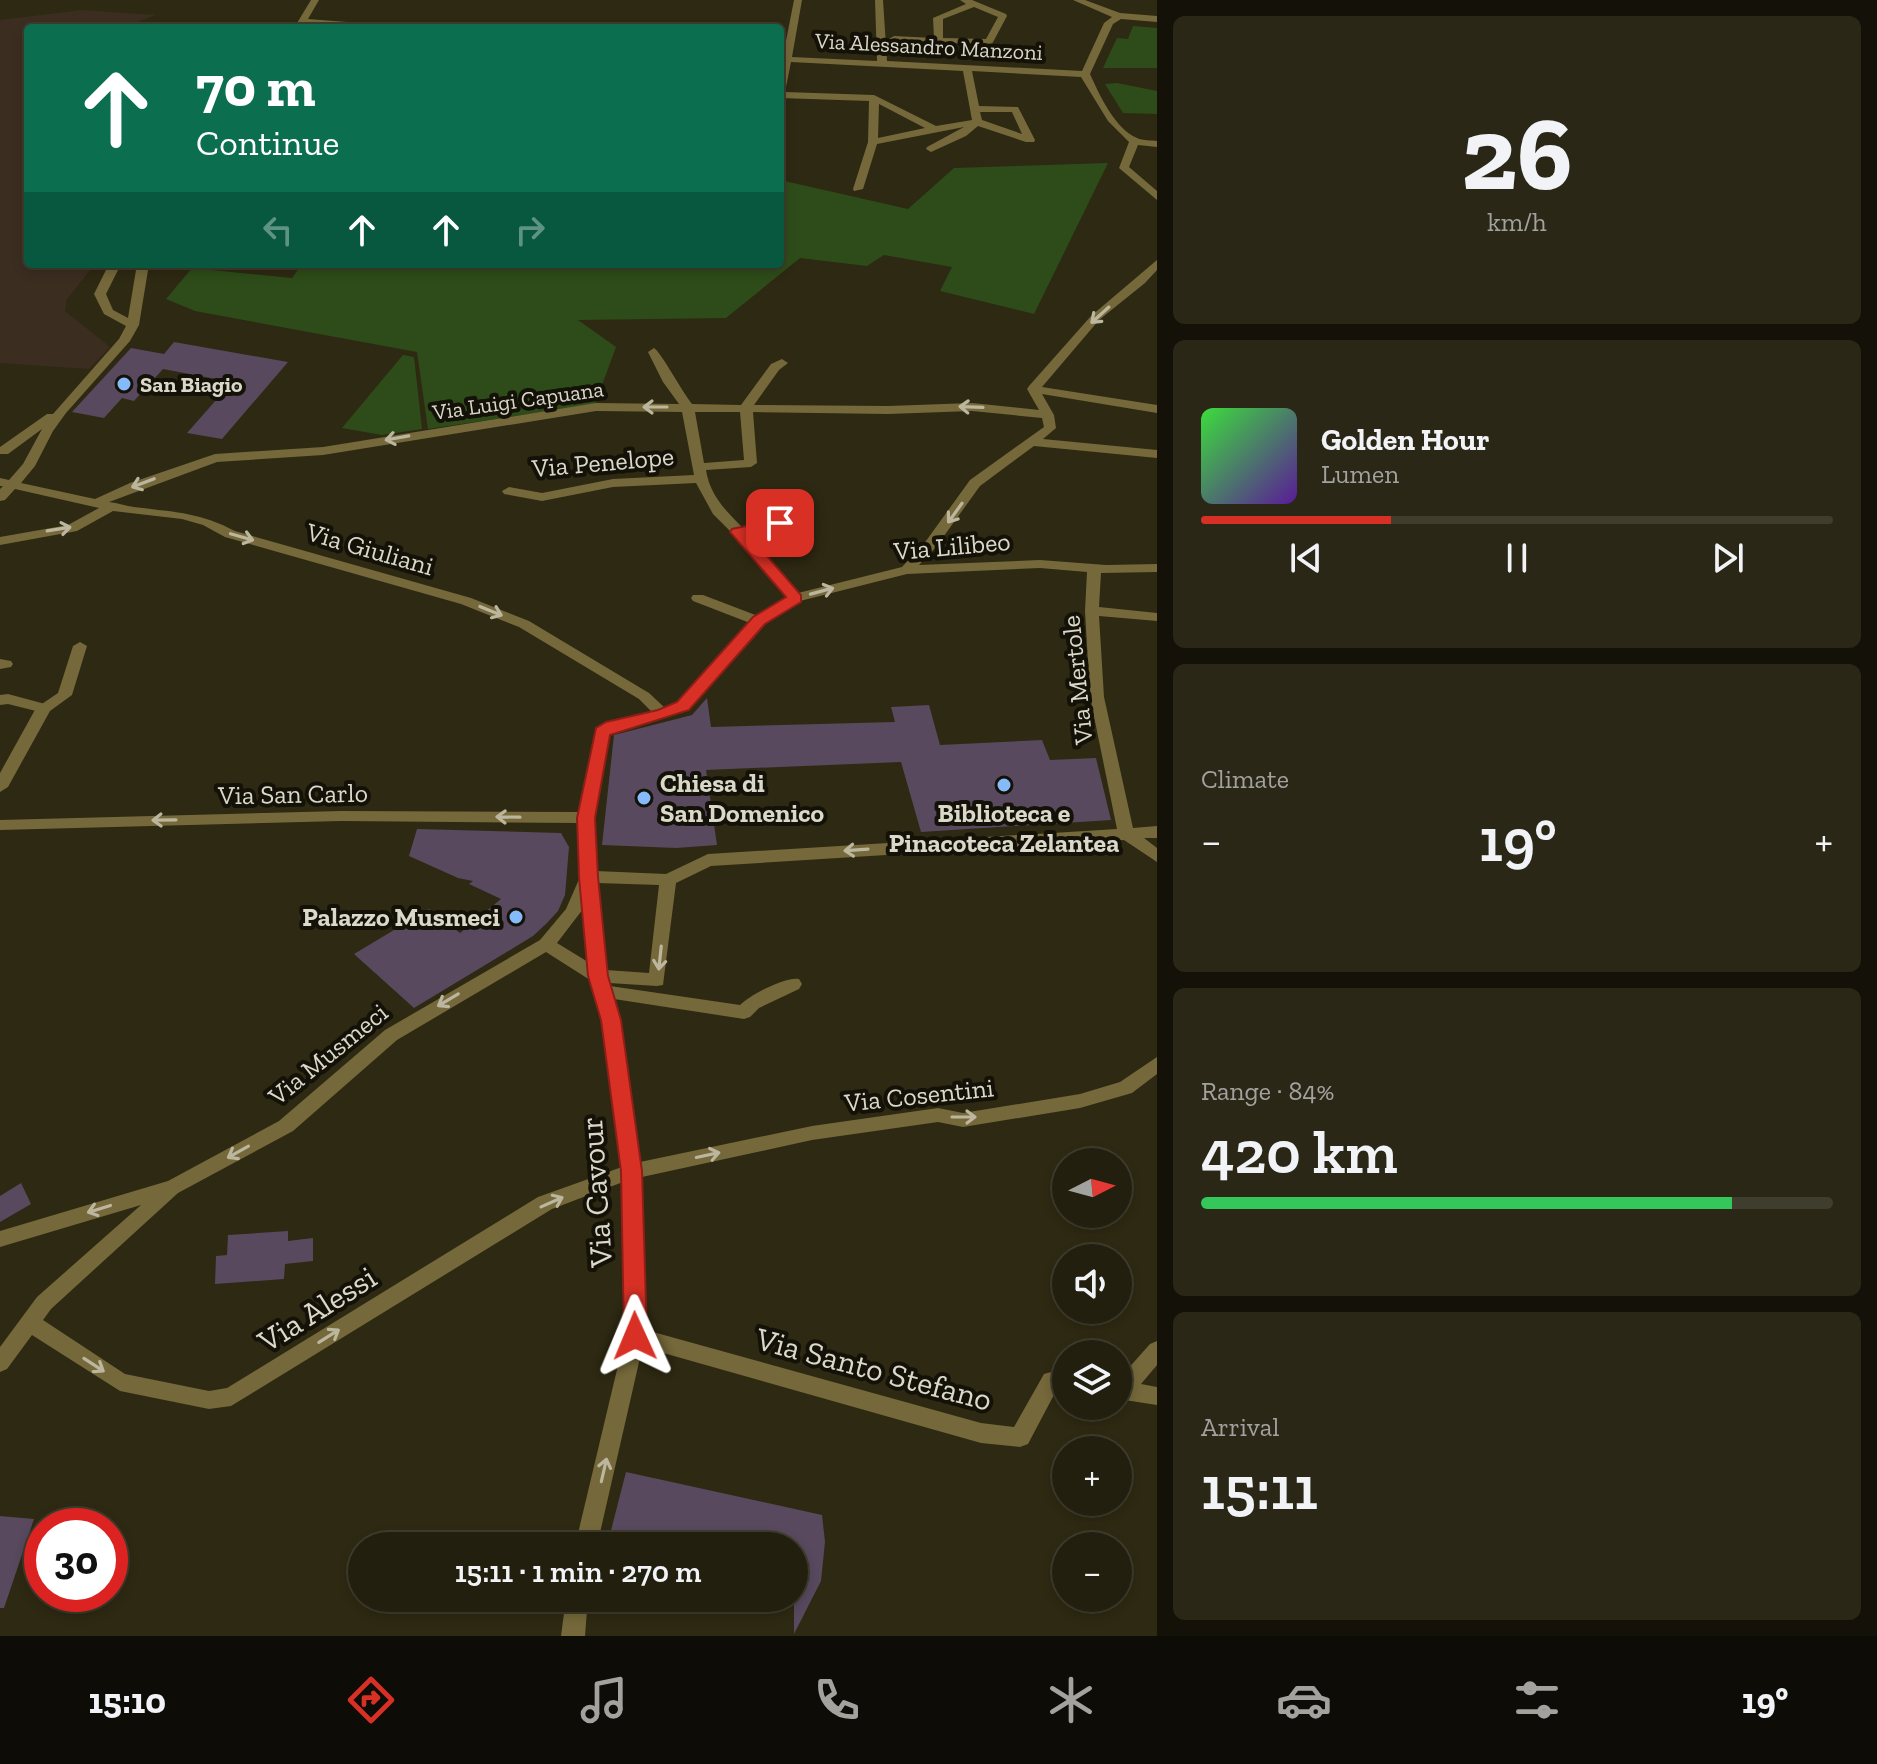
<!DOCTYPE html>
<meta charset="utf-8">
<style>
:root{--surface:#221f0e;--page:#2a2717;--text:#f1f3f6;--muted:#a2a29e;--line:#3f3d2e;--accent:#d93025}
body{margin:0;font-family:"Zilla Slab",serif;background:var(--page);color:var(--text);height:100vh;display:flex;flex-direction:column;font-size:30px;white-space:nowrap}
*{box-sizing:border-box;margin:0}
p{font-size:26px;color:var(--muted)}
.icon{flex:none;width:44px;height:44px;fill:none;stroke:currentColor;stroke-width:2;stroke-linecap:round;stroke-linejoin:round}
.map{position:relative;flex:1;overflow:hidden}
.drawer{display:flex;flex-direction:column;gap:16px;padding:16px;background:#131108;width:720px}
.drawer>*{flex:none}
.hud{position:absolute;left:24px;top:24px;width:760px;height:244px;border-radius:8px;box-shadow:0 4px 12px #0003,0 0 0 2px var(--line);background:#0b6e4f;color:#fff;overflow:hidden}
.needle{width:52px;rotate:84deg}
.fabs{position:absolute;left:1052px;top:1148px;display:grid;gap:16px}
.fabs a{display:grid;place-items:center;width:80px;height:80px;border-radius:50%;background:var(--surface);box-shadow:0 4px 12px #0003,0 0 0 2px var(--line);font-size:40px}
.speed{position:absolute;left:24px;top:1508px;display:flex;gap:16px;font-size:40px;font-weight:700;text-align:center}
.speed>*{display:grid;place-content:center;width:104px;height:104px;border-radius:50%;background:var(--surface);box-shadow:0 4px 12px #0003,0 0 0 2px var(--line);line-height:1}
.speed .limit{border:12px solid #d22;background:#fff;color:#111}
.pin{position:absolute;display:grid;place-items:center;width:68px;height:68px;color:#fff;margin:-34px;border-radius:16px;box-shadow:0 4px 12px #0006}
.me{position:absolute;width:88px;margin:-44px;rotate:359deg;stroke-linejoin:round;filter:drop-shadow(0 0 6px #0008)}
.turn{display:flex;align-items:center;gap:28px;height:168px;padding:0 40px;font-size:36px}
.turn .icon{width:104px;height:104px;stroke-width:2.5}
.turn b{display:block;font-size:56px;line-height:68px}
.lanes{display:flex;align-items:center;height:76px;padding:0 40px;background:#0003;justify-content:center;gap:40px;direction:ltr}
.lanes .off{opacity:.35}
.big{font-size:60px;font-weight:600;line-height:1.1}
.drawer .card{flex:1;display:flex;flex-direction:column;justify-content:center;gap:12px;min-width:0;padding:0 28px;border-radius:12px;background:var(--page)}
.drawer .dial{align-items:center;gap:0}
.dial b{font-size:104px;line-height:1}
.song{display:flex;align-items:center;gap:24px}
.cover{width:96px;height:96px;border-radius:12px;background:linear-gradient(135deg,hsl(120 70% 55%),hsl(270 70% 35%))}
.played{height:8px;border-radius:4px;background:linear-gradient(90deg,var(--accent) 30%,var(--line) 30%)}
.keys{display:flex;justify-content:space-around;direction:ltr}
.heat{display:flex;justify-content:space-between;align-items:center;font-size:44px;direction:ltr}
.charge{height:12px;border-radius:6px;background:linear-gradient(90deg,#34c759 84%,var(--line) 0)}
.trip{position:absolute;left:348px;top:1532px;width:460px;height:80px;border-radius:40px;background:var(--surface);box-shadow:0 4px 12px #0003,0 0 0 2px var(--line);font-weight:600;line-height:80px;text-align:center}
.tab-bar{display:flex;height:128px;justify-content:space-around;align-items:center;background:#0e0c06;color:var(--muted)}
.tab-bar .icon{width:56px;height:56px}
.tab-bar .active{color:var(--accent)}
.tab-bar b{font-size:36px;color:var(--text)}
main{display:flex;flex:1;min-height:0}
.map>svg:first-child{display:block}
.education{fill:#3c2d21}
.green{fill:#2e4c19}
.building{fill:#58495e}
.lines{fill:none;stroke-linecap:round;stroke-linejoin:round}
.pedestrian{fill:#75683a;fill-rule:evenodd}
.minor{fill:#75683a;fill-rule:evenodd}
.oneway{stroke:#bcb69e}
.route{fill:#d93025;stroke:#8d1f18;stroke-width:2}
.poi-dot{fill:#86bbfb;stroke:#141208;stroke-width:3}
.labels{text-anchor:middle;stroke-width:8;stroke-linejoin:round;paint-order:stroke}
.far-street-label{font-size:22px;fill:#dad8c9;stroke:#141208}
.far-poi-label{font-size:22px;font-weight:bold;fill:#dad8c9;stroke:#141208;text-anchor:start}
.street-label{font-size:26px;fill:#dad8c9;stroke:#141208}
.poi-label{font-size:26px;font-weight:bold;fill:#dad8c9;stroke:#141208;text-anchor:start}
.near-street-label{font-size:32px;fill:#dad8c9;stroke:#141208}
</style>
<main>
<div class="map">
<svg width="1157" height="1636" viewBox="0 0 1157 1636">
<rect width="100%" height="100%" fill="#2e2912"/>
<!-- education -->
<path class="education" d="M 82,10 L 155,15 L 123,28 L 28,28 L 28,264 L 95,264 L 67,299 L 65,311 L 110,347 L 89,369 L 0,363 L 0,20 Z"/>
<!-- green -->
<g class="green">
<path d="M 1133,26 L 1157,28 L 1157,68 L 1103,68 L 1117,38 L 1128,39 Z"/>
<path d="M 1117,83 L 1157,91 L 1157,114 L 1123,113 L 1105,84 Z"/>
<path d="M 1108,163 L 1034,314 L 940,291 L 952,267 L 884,255 L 867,266 L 800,258 L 726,318 L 578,320 L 616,347 L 595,404 L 428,429 L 417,352 L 195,311 L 166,299 L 192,268 L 292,278 L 302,264 L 780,264 L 780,180 L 908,209 L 954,168 Z"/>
<path d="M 403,355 L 414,357 L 422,429 L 382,435 L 342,428 Z"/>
</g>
<!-- building -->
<g class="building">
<path d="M 174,342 L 288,362 L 222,439 L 187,433 L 232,382 L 163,369 L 134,401 L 122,398 L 104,418 L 72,412 L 131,348 L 164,354 Z"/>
<path d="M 707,698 L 711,727 L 895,722 L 891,707 L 929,705 L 940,745 L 1042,740 L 1050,760 L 1096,758 L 1111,820 L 921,832 L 901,762 L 706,770 L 717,845 L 676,848 L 602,845 L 614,735 L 692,715 Z"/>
<path d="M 417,829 L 561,833 L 569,847 L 565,895 L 558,911 L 547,923 L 533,936 L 414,1008 L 354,954 L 429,909 L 460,933 L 501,899 L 469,884 L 473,881 L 458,878 L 409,856 Z"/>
<path d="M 21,1183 L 31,1204 L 0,1222 L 0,1196 Z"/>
<path d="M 288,1231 L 288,1241 L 313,1238 L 313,1261 L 285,1264 L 284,1279 L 215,1284 L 216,1256 L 227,1255 L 228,1235 Z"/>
<path d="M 626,1472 L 822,1515 L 825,1542 L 821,1581 L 794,1634 L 794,1546 L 607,1546 Z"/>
<path d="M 0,1516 L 34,1519 L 4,1608 L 0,1608 Z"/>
</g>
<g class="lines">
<!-- pedestrian -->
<g class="pedestrian">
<path d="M 8,694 L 49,705 L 52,708 L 44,713 L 8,704 L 0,705 L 0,695 Z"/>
<path d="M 635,1327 L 981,1423 L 1014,1427 L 1044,1374 L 1051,1372 L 1066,1374 L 1066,1392 L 1056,1391 L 1028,1444 L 1020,1447 L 981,1443 L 635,1345 L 628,1342 L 625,1336 L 628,1330 Z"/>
<path d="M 1157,1341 L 1157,1365 L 1141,1384 L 1157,1387 L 1157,1405 L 1118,1399 L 1118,1380 L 1150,1344 Z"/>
</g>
<!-- minor -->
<g class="minor">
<path d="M 311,0 L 319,0 L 308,19 L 386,25 L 391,28 L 304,24 L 302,28 L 294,28 Z"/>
<path d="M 794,0 L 802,0 L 792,57 L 877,61 L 875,0 L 883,0 L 887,61 L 1082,71 L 1104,23 L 1112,17 L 1073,0 L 1085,0 L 1120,13 L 1157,16 L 1157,22 L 1121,19 L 1113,24 L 1090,74 C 1099,94 1115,129 1137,138 C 1143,141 1151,140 1157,141 L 1157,147 L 1138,145 L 1129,167 L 1157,191 L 1157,200 L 1119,168 L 1129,142 L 1108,121 L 1081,77 L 972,71 L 979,106 L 1018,107 L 1035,140 L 1034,142 L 1026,142 L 978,126 L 966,136 L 931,152 L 926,149 L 927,147 L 964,127 L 877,144 L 863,189 L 854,191 L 853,189 L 868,142 L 869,101 L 780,98 L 780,56 L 783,56 ZM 791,62 L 963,71 L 972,120 L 936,126 L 874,95 L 785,92 ZM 879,104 L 925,128 L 878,138 ZM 980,112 L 1012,112 L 1022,134 L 982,120 Z"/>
<path d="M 960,0 L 972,0 L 1006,14 L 1007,16 L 992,44 L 894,42 L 889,39 L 894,36 L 934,38 L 933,18 L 966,4 ZM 974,7 L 998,17 L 986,39 L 943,38 L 943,19 Z"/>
<path d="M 1157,260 L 1157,270 L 1145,283 L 1099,320 L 1042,387 L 1157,405 L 1157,413 L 1042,394 L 1054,415 L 1056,428 L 1043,439 L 1157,450 L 1157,458 L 1034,446 L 980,486 L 936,547 L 919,565 L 1040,560 L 1106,565 L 1157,564 L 1157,572 L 1101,573 L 1099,607 L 1157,613 L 1157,621 L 1099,616 L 1104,697 L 1133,828 L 1157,826 L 1157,838 L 1144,838 L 1157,848 L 1157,862 L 1124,840 L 711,866 L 676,883 L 663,985 L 657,986 L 609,983 L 610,986 L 740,1005 C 750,995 786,976 799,979 L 802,984 L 799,989 L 759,1008 L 750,1017 L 744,1019 L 614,999 L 620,1020 L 640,1162 L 812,1126 L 938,1108 L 963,1113 L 1080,1094 L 1120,1082 L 1157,1057 L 1157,1074 L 1132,1093 L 1080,1108 L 963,1127 L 938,1122 L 812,1140 L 642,1177 L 645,1336 L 597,1546 L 575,1546 L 625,1336 L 623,1182 L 552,1209 L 231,1406 L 209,1409 L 120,1391 L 32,1335 L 7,1369 L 0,1372 L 0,1347 L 37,1297 L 141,1205 L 0,1247 L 0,1231 L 168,1181 L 279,1121 L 385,1030 L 540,940 L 566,909 L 580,877 L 578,823 L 341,821 L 0,830 L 0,820 L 341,811 L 579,812 L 597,728 L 607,723 L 652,712 L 639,699 L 519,627 L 461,604 L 225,537 L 203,525 L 182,519 L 113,511 L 77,531 L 0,545 L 0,537 L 68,525 L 99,508 L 15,489 L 5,500 L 0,501 L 0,489 L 3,486 L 0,486 L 0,478 L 9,480 L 23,464 L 42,429 L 8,454 L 0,454 L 0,447 L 47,414 L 53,414 L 119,339 L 126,326 L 104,314 L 94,294 L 109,264 L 121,264 L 106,294 L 113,310 L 128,318 L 137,264 L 149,264 L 139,325 L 130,341 L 66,413 L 53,431 L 35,466 L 21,483 L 95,499 L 130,483 L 215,454 L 323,447 L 596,403 L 679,404 L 663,382 L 648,352 L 654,348 C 661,352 683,393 692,404 L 741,405 L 771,364 L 782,359 L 788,363 L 779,370 L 754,405 L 888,406 L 972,403 L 1039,410 L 1027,389 L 1029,386 L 1091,316 ZM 596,411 L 682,412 L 694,475 L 613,479 L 542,493 L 509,487 L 502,491 L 504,494 L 542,501 L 613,487 L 696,483 L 713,514 L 747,548 L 787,597 L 758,616 L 703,595 L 693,595 L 691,598 L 693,601 L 750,623 L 678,703 L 665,708 L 649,693 L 529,621 L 471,598 L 235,531 C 199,512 173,512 134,507 C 126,506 118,503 109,502 L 217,462 L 323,455 ZM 972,411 L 1042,418 L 1044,427 L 970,480 L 926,541 L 902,567 L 798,593 L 748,534 L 785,526 L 786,511 L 799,498 L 799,492 L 789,492 L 772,510 L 773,520 L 742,527 C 725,510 710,495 706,470 L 751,467 L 757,463 L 753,412 L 888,414 ZM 695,412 L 740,412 L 744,460 L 704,463 ZM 1040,568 L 1087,572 L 1085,611 L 1090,697 L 1117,829 L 708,854 L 666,874 L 596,871 L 594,818 L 609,734 L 617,730 L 668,717 L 688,709 L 764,624 L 800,601 L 907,574 ZM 597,883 L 659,885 L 649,973 L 606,970 ZM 583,909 L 588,962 L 557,943 ZM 546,952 L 590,980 L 602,1020 L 622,1167 L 538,1197 L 227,1388 L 209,1391 L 125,1374 L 43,1320 L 51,1309 L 178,1193 L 293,1131 L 397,1040 Z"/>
<path d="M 80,642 L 87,646 L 72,695 L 50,711 L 8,787 L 0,792 L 0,773 L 36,708 L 58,693 L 73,646 Z"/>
<path d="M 0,659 L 11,661 L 13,664 L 11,667 L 0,669 Z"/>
<path d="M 566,1598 L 588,1598 L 585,1636 L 561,1636 Z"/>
</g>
</g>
<!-- one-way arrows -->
<defs><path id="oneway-shaft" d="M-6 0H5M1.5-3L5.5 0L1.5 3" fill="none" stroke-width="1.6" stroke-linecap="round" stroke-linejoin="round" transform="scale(2)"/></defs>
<g class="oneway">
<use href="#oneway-shaft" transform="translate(1100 315) rotate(138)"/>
<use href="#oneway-shaft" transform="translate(655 407) rotate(-180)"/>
<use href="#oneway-shaft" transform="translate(971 407) rotate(-178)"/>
<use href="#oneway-shaft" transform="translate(397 438) rotate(170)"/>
<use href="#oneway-shaft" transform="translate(143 483) rotate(159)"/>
<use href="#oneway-shaft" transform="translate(955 513) rotate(126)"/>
<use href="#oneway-shaft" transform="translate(59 529) rotate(-9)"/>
<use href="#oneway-shaft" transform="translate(242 537) rotate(16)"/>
<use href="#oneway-shaft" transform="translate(822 591) rotate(-15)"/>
<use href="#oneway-shaft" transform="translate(491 611) rotate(22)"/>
<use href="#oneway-shaft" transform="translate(508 817) rotate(-179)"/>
<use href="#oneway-shaft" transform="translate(164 820) rotate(179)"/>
<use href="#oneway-shaft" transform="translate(856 850) rotate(176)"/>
<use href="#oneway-shaft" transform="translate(660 958) rotate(96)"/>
<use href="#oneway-shaft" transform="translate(448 1000) rotate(149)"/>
<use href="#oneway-shaft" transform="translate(964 1117)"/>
<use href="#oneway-shaft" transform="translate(238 1152) rotate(151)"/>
<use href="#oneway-shaft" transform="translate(708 1155) rotate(-12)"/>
<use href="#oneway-shaft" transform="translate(552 1202) rotate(-24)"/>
<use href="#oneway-shaft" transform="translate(99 1209) rotate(163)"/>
<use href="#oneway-shaft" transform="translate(329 1336) rotate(-32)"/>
<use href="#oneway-shaft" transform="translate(94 1365) rotate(33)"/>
<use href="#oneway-shaft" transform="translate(604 1470) rotate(-77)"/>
</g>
<!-- route -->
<path class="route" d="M 780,519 L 785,520 L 785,527 L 748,534 L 801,595 L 801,602 L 765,624 L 689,710 L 610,735 L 595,818 L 598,877 L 608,976 L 621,1020 L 642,1171 L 647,1336 L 643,1343 L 635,1346 L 627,1343 L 624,1336 L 621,1171 L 601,1020 L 588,976 L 579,877 L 577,818 L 596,728 L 606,722 L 658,710 L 677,702 L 753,617 L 786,597 L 730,532 L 732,529 Z"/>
<!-- markers -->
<g class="poi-dot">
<circle cx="124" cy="384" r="8"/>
<circle cx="1004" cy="785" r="8"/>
<circle cx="644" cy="798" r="8"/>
<circle cx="516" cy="917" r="8"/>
</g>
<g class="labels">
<!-- far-street labels -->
<g class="far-street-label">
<text transform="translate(929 46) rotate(3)" y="8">Via Alessandro Manzoni</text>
<text transform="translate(518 400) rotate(-8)" y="8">Via Luigi Capuana</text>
</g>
<!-- far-poi labels -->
<g class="far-poi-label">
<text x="140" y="392">San Biagio</text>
</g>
<!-- street labels -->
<g class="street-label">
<text transform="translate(603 462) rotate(-5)" y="9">Via Penelope</text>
<text transform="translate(952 546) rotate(-5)" y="9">Via Lilibeo</text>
<text transform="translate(370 549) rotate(16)" y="9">Via Giuliani</text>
<text transform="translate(1077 680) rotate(-96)" y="9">Via Mertole</text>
<text transform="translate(293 794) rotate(-1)" y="9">Via San Carlo</text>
<text transform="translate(328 1054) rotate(-39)" y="9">Via Musmeci</text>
<text transform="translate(919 1095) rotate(-6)" y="9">Via Cosentini</text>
</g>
<!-- poi labels -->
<g class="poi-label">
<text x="660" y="792">Chiesa di<tspan x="660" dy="30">San Domenico</tspan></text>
<text x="1004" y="822" text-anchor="middle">Biblioteca e<tspan x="1004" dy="30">Pinacoteca Zelantea</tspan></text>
<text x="500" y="926" text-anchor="end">Palazzo Musmeci</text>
</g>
<!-- near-street labels -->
<g class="near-street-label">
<text transform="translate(596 1192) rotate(-94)" y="11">Via Cavour</text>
<text transform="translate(317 1309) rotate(-32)" y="11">Via Alessi</text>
<text transform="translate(874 1369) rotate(15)" y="11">Via Santo Stefano</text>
</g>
</g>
</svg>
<div class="fabs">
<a><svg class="needle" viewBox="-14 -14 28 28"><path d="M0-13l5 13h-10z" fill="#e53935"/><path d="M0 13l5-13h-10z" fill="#a2a29e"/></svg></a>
<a><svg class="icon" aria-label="sound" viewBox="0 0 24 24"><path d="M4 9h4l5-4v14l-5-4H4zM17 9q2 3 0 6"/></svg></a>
<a><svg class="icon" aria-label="layers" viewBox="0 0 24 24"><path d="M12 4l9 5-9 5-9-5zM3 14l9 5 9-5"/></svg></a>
<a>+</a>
<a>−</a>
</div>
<div class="speed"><div class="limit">30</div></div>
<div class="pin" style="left:780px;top:523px;background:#d93025"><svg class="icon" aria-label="arrive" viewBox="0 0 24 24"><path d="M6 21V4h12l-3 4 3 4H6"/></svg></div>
<svg class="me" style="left:635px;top:1336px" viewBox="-20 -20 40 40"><path d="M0-17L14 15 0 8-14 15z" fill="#d93025" stroke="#fff" stroke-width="4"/></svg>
<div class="trip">15:11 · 1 min · 270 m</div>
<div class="hud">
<div class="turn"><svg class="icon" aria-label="ahead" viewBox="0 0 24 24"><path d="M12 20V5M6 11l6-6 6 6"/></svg><div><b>70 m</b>Continue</div></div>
<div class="lanes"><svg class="icon off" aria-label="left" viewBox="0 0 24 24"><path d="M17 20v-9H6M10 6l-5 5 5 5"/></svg><svg class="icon" aria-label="ahead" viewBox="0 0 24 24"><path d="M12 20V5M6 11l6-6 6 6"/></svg><svg class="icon" aria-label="ahead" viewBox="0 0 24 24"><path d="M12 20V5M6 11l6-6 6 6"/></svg><svg class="icon off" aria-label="right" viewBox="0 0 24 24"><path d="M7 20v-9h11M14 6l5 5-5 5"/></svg></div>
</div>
</div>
<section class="drawer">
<div class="card dial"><b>26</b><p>km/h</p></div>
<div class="card">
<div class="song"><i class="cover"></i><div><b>Golden Hour</b><p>Lumen</p></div></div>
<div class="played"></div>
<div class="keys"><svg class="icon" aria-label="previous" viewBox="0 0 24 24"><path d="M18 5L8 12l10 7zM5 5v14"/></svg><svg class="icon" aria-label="pause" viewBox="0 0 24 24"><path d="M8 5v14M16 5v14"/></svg><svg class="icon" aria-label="next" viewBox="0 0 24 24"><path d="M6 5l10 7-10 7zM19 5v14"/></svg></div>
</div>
<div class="card"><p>Climate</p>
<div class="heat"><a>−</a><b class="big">19°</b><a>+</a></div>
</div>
<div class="card"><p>Range · 84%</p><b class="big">420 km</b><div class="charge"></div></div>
<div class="card"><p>Arrival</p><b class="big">15:11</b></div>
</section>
</main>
<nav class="tab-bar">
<b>15:10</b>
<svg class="icon active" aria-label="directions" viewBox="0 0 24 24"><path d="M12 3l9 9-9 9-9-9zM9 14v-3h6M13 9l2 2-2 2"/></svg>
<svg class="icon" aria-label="music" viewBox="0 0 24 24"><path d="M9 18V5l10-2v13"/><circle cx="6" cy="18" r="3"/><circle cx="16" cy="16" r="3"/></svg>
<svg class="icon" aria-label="phone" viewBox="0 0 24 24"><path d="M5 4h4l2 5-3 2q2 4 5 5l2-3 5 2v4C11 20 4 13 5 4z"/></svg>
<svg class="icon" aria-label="climate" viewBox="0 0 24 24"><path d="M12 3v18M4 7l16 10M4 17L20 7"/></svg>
<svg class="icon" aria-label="car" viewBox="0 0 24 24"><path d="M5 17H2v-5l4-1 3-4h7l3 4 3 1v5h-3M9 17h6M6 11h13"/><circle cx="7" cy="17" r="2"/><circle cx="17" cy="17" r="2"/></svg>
<svg class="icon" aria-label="filters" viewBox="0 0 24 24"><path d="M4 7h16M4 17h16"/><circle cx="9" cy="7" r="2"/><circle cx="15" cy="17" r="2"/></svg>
<b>19°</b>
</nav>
